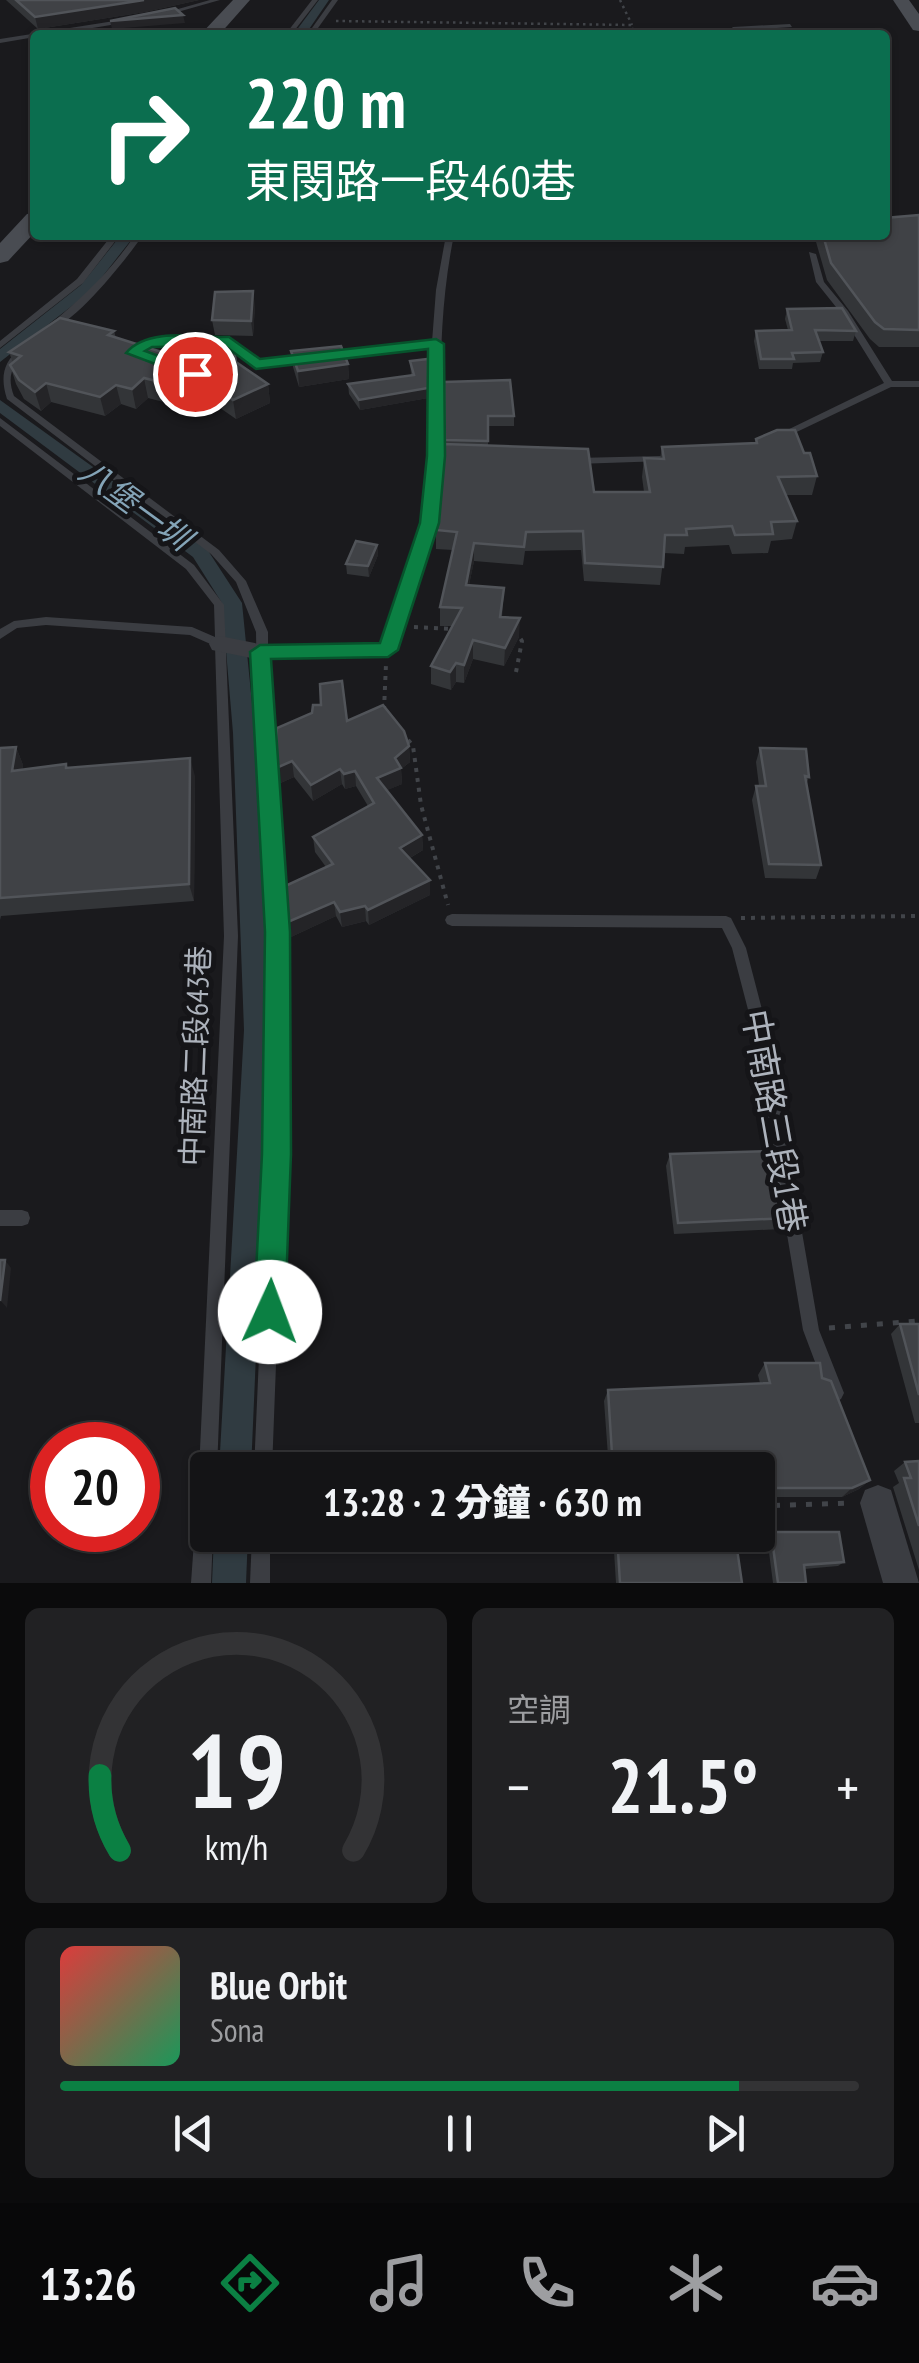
<!DOCTYPE html>
<html lang="zh-TW">
<meta charset="utf-8">
<style>
:root{--surface:#141416;--page:#212123;--text:#f1f3f6;--muted:#9d9ea1;--line:#333335;--accent:#0b8043}
body{margin:0;font-family:"PT Sans Narrow","Noto Sans TC",sans-serif;background:var(--page);color:var(--text);height:100vh;display:flex;flex-direction:column;font-size:38px;white-space:nowrap}
*{box-sizing:border-box;margin:0}
p{font-size:32px;color:var(--muted)}
.icon{flex:none;width:55px;height:55px;fill:none;stroke:currentColor;stroke-width:2;stroke-linecap:round;stroke-linejoin:round}
.map{position:relative;height:1583px;overflow:hidden}
.panel{display:flex;flex-direction:column;gap:25px;padding:25px;background:#0b0b0c;flex:1}
.panel>*{flex:none}
.top-card{position:absolute;left:30px;top:30px;width:860px;height:210px;border-radius:10px;box-shadow:0 2px 8px #0004,0 0 0 2px var(--line);background:#0b6e4f;color:#fff;overflow:hidden}
.speed{position:absolute;left:30px;top:1422px;display:flex;gap:20px;font-size:50px;font-weight:700;text-align:center}
.speed>*{display:grid;place-content:center;width:130px;height:130px;border-radius:50%;background:var(--surface);box-shadow:0 2px 8px #0004,0 0 0 2px var(--line);line-height:1}
.speed .limit{border:15px solid #d22;background:#fff;color:#111}
.pin{position:absolute;display:grid;place-items:center;width:85px;height:85px;color:#fff;margin:-42px;border:5px solid #fff;border-radius:50%;box-shadow:0 2px 10px #0007}
.me{position:absolute;width:110px;margin:-55px;rotate:2deg;stroke-linejoin:round;filter:drop-shadow(0 0 8px #0008)}
.turn{display:flex;align-items:center;gap:35px;height:210px;padding:0 50px;font-size:45px}
.turn .icon{width:130px;height:130px;stroke-width:2.5}
.turn b{display:block;font-size:70px;line-height:85px}
.big{font-size:75px;font-weight:800;line-height:1.1}
.panel .tile{flex:1;display:flex;flex-direction:column;justify-content:center;gap:15px;min-width:0;padding:0 35px;border-radius:15px;background:var(--page)}
.panel .dial{align-items:center;gap:0}
.dial svg{height:260px;overflow:visible;fill:none;stroke:var(--line);stroke-width:7;stroke-linecap:round;text-anchor:middle}
.dial text{fill:var(--text);stroke:none}
.song{display:flex;align-items:center;gap:30px}
.cover{width:120px;height:120px;border-radius:15px;background:linear-gradient(135deg,hsl(0 70% 55%),hsl(150 70% 35%))}
.played{height:10px;border-radius:5px;background:linear-gradient(90deg,var(--accent) 85%,var(--line) 85%)}
.keys{display:flex;justify-content:space-around;direction:ltr}
.heat{display:flex;justify-content:space-between;align-items:center;font-size:55px;direction:ltr}
.panel .tiles{flex:1;display:grid;gap:25px;grid-template-columns:1fr 1fr}
.tile:last-child{grid-column:span 2}
.trip{position:absolute;left:190px;top:1452px;width:585px;height:100px;border-radius:10px;background:var(--surface);box-shadow:0 2px 8px #0004,0 0 0 2px var(--line);font-weight:800;line-height:100px;text-align:center}
.tab-bar{display:flex;height:160px;justify-content:space-around;align-items:center;background:#080809;color:var(--muted)}
.tab-bar .icon{width:70px;height:70px}
.tab-bar .selected{color:var(--accent)}
.tab-bar b{font-size:45px;color:var(--text)}
.map>svg:first-child{display:block}
.lines{fill:none;stroke-linecap:round;stroke-linejoin:round}
.canal{fill:#303b41;fill-rule:evenodd}
.path-far2{stroke:#414449;stroke-width:2.5;stroke-dasharray:2.5 4;stroke-linecap:butt}
.path-far1{stroke:#414449;stroke-width:4;stroke-dasharray:4 6;stroke-linecap:butt}
.path{stroke:#414449;stroke-width:5;stroke-dasharray:6 10;stroke-linecap:butt}
.service{fill:#3b3d42;fill-rule:evenodd}
.minor{fill:#3b3d42;fill-rule:evenodd}
.secondary{fill:#494c52;fill-rule:evenodd}
.wall{fill:#333538}
.shaded-wall{fill:#242427}
.building{fill:#404246;stroke:#515459;stroke-width:2.5}
.route{fill:#0b8043;stroke:#07532c;stroke-width:2.5}
.labels{text-anchor:middle;stroke-width:10;stroke-linejoin:round;paint-order:stroke}
.street-label{font-size:30px;fill:#adb3bc;stroke:#151518}
.water-label{font-size:32px;font-style:italic;fill:#84a4b7;stroke:#151518}
.near-street-label{font-size:35px;fill:#adb3bc;stroke:#151518}
</style>
<div class="map">
<svg width="919" height="1583" viewBox="0 0 919 1583">
<rect width="100%" height="100%" fill="#1a1a1d"/>
<g class="lines">
<!-- canal -->
<g class="canal">
<path d="M 319,0 L 329,0 L 305,35 L 293,35 Z"/>
<path d="M 121,235 L 135,235 L 91,291 L 0,362 L 0,349 L 81,285 Z"/>
<path d="M 0,400 L 207,549 L 242,603 L 255,733 L 270,1030 L 251,1470 L 219,1470 L 244,1030 L 233,733 L 222,603 L 193,557 L 0,413 Z"/>
<path d="M 214,1535 L 248,1535 L 246,1583 L 212,1583 Z"/>
</g>
<!-- path-far2 -->
<g class="path-far2">
<path d="M 620,0 L 632,25"/>
<path d="M 336,21 L 632,25 L 632,29 L 713,31"/>
</g>
<!-- path-far1 -->
<g class="path-far1">
<path d="M 414,627 L 454,629"/>
<path d="M 516,672 L 522,641 L 518,635"/>
<path d="M 384,710 L 386,664"/>
<path d="M 402,732 L 413,746 L 421,805 L 448,905"/>
<path d="M 741,918 L 919,916"/>
</g>
<!-- path -->
<g class="path">
<path d="M 829,1328 L 919,1321"/>
<path d="M 758,1506 L 853,1503"/>
</g>
<!-- service -->
<g class="service">
<path d="M 210,0 L 220,0 L 167,15 L 164,13 Z"/>
<path d="M 312,0 L 318,0 L 291,35 L 285,35 Z"/>
<path d="M 332,0 L 338,0 L 313,35 L 307,35 Z"/>
<path d="M 127,19 L 129,22 L 50,35 L 35,35 L 35,37 L 0,43 L 0,39 Z"/>
<path d="M 790,24 L 792,27 L 735,31 L 730,35 L 724,35 L 733,27 Z"/>
<path d="M 112,235 L 120,235 L 83,283 L 0,348 L 0,341 L 77,279 Z"/>
<path d="M 135,235 L 143,235 C 127,258 74,326 48,330 L 48,326 C 81,299 111,271 135,235 Z"/>
<path d="M 446,235 L 454,235 C 439,307 440,380 441,453 L 456,454 L 461,457 L 456,460 L 441,459 L 435,523 L 394,650 L 388,654 L 268,656 L 270,752 L 284,932 L 284,1153 L 272,1470 L 254,1470 L 268,1153 L 270,932 L 258,752 L 256,632 L 236,582 L 211,554 L 7,399 C 0,377 3,363 20,348 L 26,348 L 27,350 C 13,365 6,375 14,396 L 219,550 L 246,581 L 268,632 L 268,648 L 384,646 L 425,523 L 431,456 L 432,347 L 330,360 L 326,357 L 330,354 L 432,342 L 436,290 Z"/>
<path d="M 809,252 L 816,254 L 824,282 L 848,311 L 892,381 L 919,381 L 919,387 L 891,387 L 782,439 L 779,438 L 779,434 L 884,383 L 840,312 L 816,282 Z"/>
<path d="M 229,339 L 258,361 L 305,356 L 309,359 L 305,362 L 256,367 L 227,345 L 153,346 L 145,347 L 140,352 L 144,355 L 140,358 L 130,353 L 139,343 L 153,340 Z"/>
<path d="M 0,418 L 194,565 L 224,605 L 238,936 L 217,1470 L 208,1470 L 208,1535 L 213,1535 L 211,1583 L 191,1583 L 199,1471 L 224,936 L 215,646 L 190,635 L 46,625 L 17,628 L 0,639 L 0,629 L 14,621 L 46,617 L 192,627 L 215,637 L 214,605 L 186,569 L 0,426 Z"/>
<path d="M 661,456 L 666,459 L 664,461 L 576,464 L 571,461 L 576,458 Z"/>
<path d="M 452,914 L 726,916 L 731,918 L 746,948 L 766,1025 L 819,1330 L 844,1393 L 841,1399 L 835,1402 L 829,1399 L 803,1330 L 752,1025 L 732,948 L 722,928 L 452,926 L 447,924 L 445,920 L 447,916 Z"/>
<path d="M 0,1210 L 22,1210 L 28,1212 L 30,1218 L 28,1224 L 22,1226 L 0,1226 Z"/>
<path d="M 252,1535 L 270,1535 L 270,1583 L 250,1583 Z"/>
</g>
<!-- minor -->
<g class="minor">
<path d="M 220,636 L 269,646 L 272,652 L 261,660 L 212,650 L 209,644 L 212,638 Z"/>
<path d="M 878,1485 L 891,1490 L 919,1583 L 883,1583 L 860,1503 L 865,1490 Z"/>
</g>
<!-- secondary -->
<g class="secondary">
<path d="M 233,0 L 250,0 L 219,35 L 200,35 Z"/>
<path d="M 893,0 L 909,0 L 919,14 L 919,31 L 913,30 Z"/>
<path d="M 35,213 L 35,232 L 8,261 L 0,263 L 0,243 L 27,214 Z"/>
</g>
</g>
<!-- wall -->
<g class="wall">
<path d="M 6,0 L 199,0 L 145,12 L 38,29 Z"/>
<path d="M 919,215 L 919,347 L 879,347 L 870,339 L 827,280 L 814,235 L 885,235 Z"/>
<path d="M 255,306 L 253,336 L 215,335 L 212,320 Z"/>
<path d="M 787,309 L 856,331 L 853,341 L 819,341 L 823,352 L 820,362 L 793,363 L 792,369 L 759,369 L 754,341 L 756,331 L 788,330 L 785,319 Z"/>
<path d="M 114,331 L 116,338 L 190,361 L 236,362 L 268,384 L 270,403 L 236,419 L 194,390 L 179,406 L 148,398 L 136,409 L 121,404 L 105,416 L 51,402 L 41,411 L 24,399 L 16,384 L 10,365 L 13,363 L 9,352 Z"/>
<path d="M 291,351 L 348,364 L 349,379 L 299,387 L 293,367 Z"/>
<path d="M 410,361 L 428,398 L 360,410 L 349,394 L 348,384 L 411,375 Z"/>
<path d="M 444,382 L 514,416 L 514,426 L 488,426 L 488,446 L 594,492 L 644,492 L 642,477 L 644,458 L 660,459 L 662,447 L 755,443 L 756,439 L 804,453 L 817,476 L 812,495 L 786,495 L 797,521 L 792,539 L 771,541 L 768,553 L 732,554 L 729,545 L 685,547 L 684,554 L 664,553 L 660,585 L 584,581 L 581,550 L 525,551 L 523,565 L 474,561 L 469,585 L 504,588 L 502,617 L 519,637 L 504,666 L 473,659 L 464,683 L 456,682 L 451,690 L 431,684 L 431,666 L 452,626 L 440,626 L 440,607 L 453,550 L 436,549 L 436,530 L 445,445 Z"/>
<path d="M 377,545 L 378,555 L 369,577 L 347,574 L 346,564 Z"/>
<path d="M 347,721 L 409,746 L 410,762 L 401,769 L 402,784 L 387,790 L 422,835 L 423,850 L 410,858 L 430,895 L 369,925 L 366,921 L 342,927 L 336,916 L 291,937 L 326,867 L 315,852 L 313,837 L 368,806 L 356,786 L 345,789 L 342,784 L 313,801 L 294,777 L 276,785 L 274,769 Z"/>
<path d="M 16,747 L 23,765 L 22,770 L 66,764 L 68,768 L 195,776 L 194,901 L 1,916 L 0,920 L 0,748 Z"/>
<path d="M 760,748 L 809,777 L 806,785 L 821,865 L 816,879 L 765,878 L 752,800 L 756,786 L 759,786 L 756,762 Z"/>
<path d="M 670,1154 L 788,1218 L 781,1229 L 674,1234 L 666,1166 Z"/>
<path d="M 900,1324 L 919,1324 L 919,1423 L 915,1423 L 891,1334 Z"/>
<path d="M 765,1363 L 822,1378 L 870,1480 L 859,1489 L 842,1497 L 758,1497 L 758,1470 L 609,1470 L 604,1401 L 608,1390 L 760,1383 L 758,1375 Z"/>
<path d="M 919,1461 L 919,1570 L 893,1487 L 899,1483 L 894,1471 L 905,1462 Z"/>
<path d="M 771,1532 L 844,1562 L 838,1566 L 804,1569 L 806,1583 L 773,1583 L 767,1537 Z"/>
<path d="M 613,1535 L 735,1535 L 742,1583 L 616,1583 Z"/>
</g>
<!-- shaded-wall -->
<g class="shaded-wall">
<path d="M 143,0 L 199,0 L 145,12 L 38,29 L 35,17 Z"/>
<path d="M 183,15 L 185,23 L 112,29 L 110,21 Z"/>
<path d="M 253,291 L 255,306 L 253,336 L 251,321 Z"/>
<path d="M 428,359 L 428,398 L 360,410 L 359,400 L 428,388 Z"/>
<path d="M 348,364 L 349,379 L 299,387 L 298,371 Z"/>
<path d="M 191,371 L 194,390 L 179,406 L 176,386 Z"/>
<path d="M 144,378 L 148,398 L 136,409 L 132,389 Z"/>
<path d="M 46,383 L 51,402 L 41,411 L 35,392 Z"/>
<path d="M 268,384 L 270,403 L 236,419 L 233,400 Z"/>
<path d="M 116,385 L 121,404 L 105,416 L 100,397 Z"/>
<path d="M 474,543 L 474,561 L 465,604 L 466,585 Z"/>
<path d="M 377,545 L 378,555 L 369,577 L 368,566 Z"/>
<path d="M 520,618 L 519,637 L 504,666 L 505,648 Z"/>
<path d="M 473,640 L 473,659 L 464,683 L 464,665 Z"/>
<path d="M 456,663 L 456,682 L 451,690 L 450,672 Z"/>
<path d="M 409,746 L 410,762 L 401,769 L 402,784 L 378,794 L 377,778 L 395,758 Z"/>
<path d="M 16,747 L 23,765 L 19,789 L 12,771 Z"/>
<path d="M 190,758 L 195,776 L 194,901 L 189,884 Z"/>
<path d="M 292,761 L 294,777 L 276,785 L 274,769 Z"/>
<path d="M 340,769 L 342,784 L 313,801 L 311,785 Z"/>
<path d="M 355,771 L 356,786 L 345,789 L 344,774 Z"/>
<path d="M 422,835 L 423,850 L 401,863 L 400,848 Z"/>
<path d="M 430,880 L 430,895 L 369,925 L 368,910 Z"/>
<path d="M 334,902 L 336,916 L 291,937 L 288,922 Z"/>
<path d="M 365,906 L 366,921 L 342,927 L 340,912 Z"/>
<path d="M 5,1260 L 11,1268 L 7,1308 L 1,1301 Z"/>
<path d="M 870,1480 L 859,1489 L 842,1497 L 852,1488 Z"/>
</g>
<!-- building -->
<g class="building">
<path d="M 16,0 L 144,0 L 35,17 Z"/>
<path d="M 175,8 L 183,15 L 110,21 Z"/>
<path d="M 919,215 L 919,330 L 884,329 L 875,322 L 831,263 L 823,235 L 885,235 L 885,218 Z"/>
<path d="M 253,291 L 251,321 L 212,320 L 215,292 Z"/>
<path d="M 842,308 L 856,331 L 815,330 L 823,352 L 792,353 L 794,359 L 761,359 L 756,331 L 792,330 L 787,309 Z"/>
<path d="M 60,318 L 114,331 L 108,335 L 190,361 L 200,361 L 202,354 L 234,350 L 236,362 L 268,384 L 233,400 L 191,371 L 176,386 L 144,378 L 132,389 L 116,385 L 100,397 L 46,383 L 35,392 L 19,380 L 10,365 L 21,356 L 9,352 Z"/>
<path d="M 341,346 L 348,364 L 298,371 L 291,351 Z"/>
<path d="M 428,359 L 428,388 L 359,400 L 348,384 L 414,375 L 410,361 Z"/>
<path d="M 510,380 L 514,416 L 488,416 L 488,441 L 445,440 L 444,382 Z"/>
<path d="M 777,430 L 795,430 L 804,453 L 810,453 L 817,476 L 778,477 L 797,521 L 771,522 L 773,534 L 735,535 L 732,526 L 686,529 L 687,535 L 665,535 L 663,567 L 585,563 L 583,531 L 526,532 L 524,547 L 474,543 L 466,585 L 504,588 L 500,617 L 520,618 L 505,648 L 473,640 L 464,665 L 456,663 L 450,672 L 431,666 L 462,608 L 440,607 L 457,532 L 436,530 L 445,444 L 588,449 L 594,492 L 650,492 L 644,458 L 664,459 L 662,447 L 757,443 L 756,439 Z"/>
<path d="M 356,541 L 377,545 L 368,566 L 346,564 Z"/>
<path d="M 342,681 L 347,721 L 383,705 L 404,731 L 409,746 L 395,758 L 401,768 L 377,778 L 422,835 L 400,848 L 430,880 L 368,910 L 365,906 L 340,912 L 334,902 L 288,922 L 283,887 L 333,864 L 313,837 L 374,803 L 355,771 L 344,774 L 340,769 L 311,785 L 292,761 L 274,769 L 277,728 L 312,713 L 313,705 L 321,705 L 320,684 Z"/>
<path d="M 16,747 L 12,771 L 66,764 L 66,768 L 190,758 L 189,884 L 0,898 L 0,748 Z"/>
<path d="M 760,748 L 806,749 L 809,777 L 805,776 L 821,865 L 769,864 L 756,786 L 766,786 Z"/>
<path d="M 771,1151 L 788,1218 L 678,1223 L 670,1154 Z"/>
<path d="M 0,1260 L 5,1260 L 0,1301 Z"/>
<path d="M 900,1324 L 919,1324 L 919,1395 Z"/>
<path d="M 765,1363 L 820,1363 L 822,1378 L 831,1381 L 870,1480 L 852,1488 L 758,1488 L 758,1470 L 613,1470 L 608,1390 L 770,1383 Z"/>
<path d="M 919,1461 L 919,1526 L 904,1478 L 911,1478 L 905,1462 Z"/>
<path d="M 771,1532 L 839,1532 L 844,1562 L 804,1565 L 806,1583 L 778,1583 Z"/>
<path d="M 617,1535 L 735,1535 L 742,1583 L 620,1583 Z"/>
</g>
<!-- route -->
<path class="route" d="M 229,337 L 260,359 L 436,339 L 444,344 L 445,456 L 439,523 L 398,650 L 388,657 L 271,659 L 290,932 L 291,1154 L 285,1312 L 281,1323 L 270,1327 L 259,1323 L 254,1312 L 262,1154 L 265,932 L 250,652 L 260,645 L 380,643 L 420,523 L 427,456 L 428,349 L 256,369 L 225,346 L 152,347 L 145,351 L 201,371 L 203,374 L 195,379 L 126,353 C 147,327 198,337 229,337 Z"/>
<g class="labels">
<!-- street labels -->
<g class="street-label">
<text transform="translate(196 1056) rotate(-88)" y="10">中南路二段643巷</text>
</g>
<!-- water labels -->
<g class="water-label">
<text transform="translate(135 505) rotate(36)" y="11">八堡一圳</text>
</g>
<!-- near-street labels -->
<g class="near-street-label">
<text transform="translate(774 1121) rotate(80)" y="12">中南路三段1巷</text>
</g>
</g>
</svg>
<div class="speed"><div class="limit">20</div></div>
<div class="pin" style="left:195px;top:374px;background:#d93025"><svg class="icon" aria-label="arrive" viewBox="0 0 24 24"><path d="M6 21V4h12l-3 4 3 4H6"/></svg></div>
<svg class="me" style="left:270px;top:1312px" viewBox="-20 -20 40 40"><circle r="19" fill="#fff"/><path d="M0-13L10 11 0 6-10 11z" fill="#0b8043"/></svg>
<div class="trip">13:28 · 2 分鐘 · 630 m</div>
<div class="top-card">
<div class="turn"><svg class="icon" aria-label="right" viewBox="0 0 24 24"><path d="M7 20v-9h11M14 6l5 5-5 5"/></svg><div><b>220 m</b>東閔路一段460巷</div></div>
</div>
</div>
<section class="panel">
<div class="tiles">
<div class="tile dial"><svg viewBox="0 0 100 80">
<path d="M14 69A42 42 0 1 1 86 69"/>
<path d="M14 69A42 42 0 0 1 8 46" stroke="#0b8043"/>
<text x="50" y="56" font-size="32" font-weight="700">19</text>
<text x="50" y="72" font-size="11">km/h</text>
</svg></div>
<div class="tile"><p>空調</p>
<div class="heat"><a>−</a><b class="big">21.5°</b><a>+</a></div>
</div>
<div class="tile">
<div class="song"><i class="cover"></i><div><b>Blue Orbit</b><p>Sona</p></div></div>
<div class="played"></div>
<div class="keys"><svg class="icon" aria-label="previous" viewBox="0 0 24 24"><path d="M18 5L8 12l10 7zM5 5v14"/></svg><svg class="icon" aria-label="pause" viewBox="0 0 24 24"><path d="M8 5v14M16 5v14"/></svg><svg class="icon" aria-label="next" viewBox="0 0 24 24"><path d="M6 5l10 7-10 7zM19 5v14"/></svg></div>
</div>
</div>
</section>
<nav class="tab-bar">
<b>13:26</b>
<svg class="icon selected" aria-label="directions" viewBox="0 0 24 24"><path d="M12 3l9 9-9 9-9-9zM9 14v-3h6M13 9l2 2-2 2"/></svg>
<svg class="icon" aria-label="music" viewBox="0 0 24 24"><path d="M9 18V5l10-2v13"/><circle cx="6" cy="18" r="3"/><circle cx="16" cy="16" r="3"/></svg>
<svg class="icon" aria-label="phone" viewBox="0 0 24 24"><path d="M5 4h4l2 5-3 2q2 4 5 5l2-3 5 2v4C11 20 4 13 5 4z"/></svg>
<svg class="icon" aria-label="climate" viewBox="0 0 24 24"><path d="M12 3v18M4 7l16 10M4 17L20 7"/></svg>
<svg class="icon" aria-label="car" viewBox="0 0 24 24"><path d="M5 17H2v-5l4-1 3-4h7l3 4 3 1v5h-3M9 17h6M6 11h13"/><circle cx="7" cy="17" r="2"/><circle cx="17" cy="17" r="2"/></svg>
</nav>
